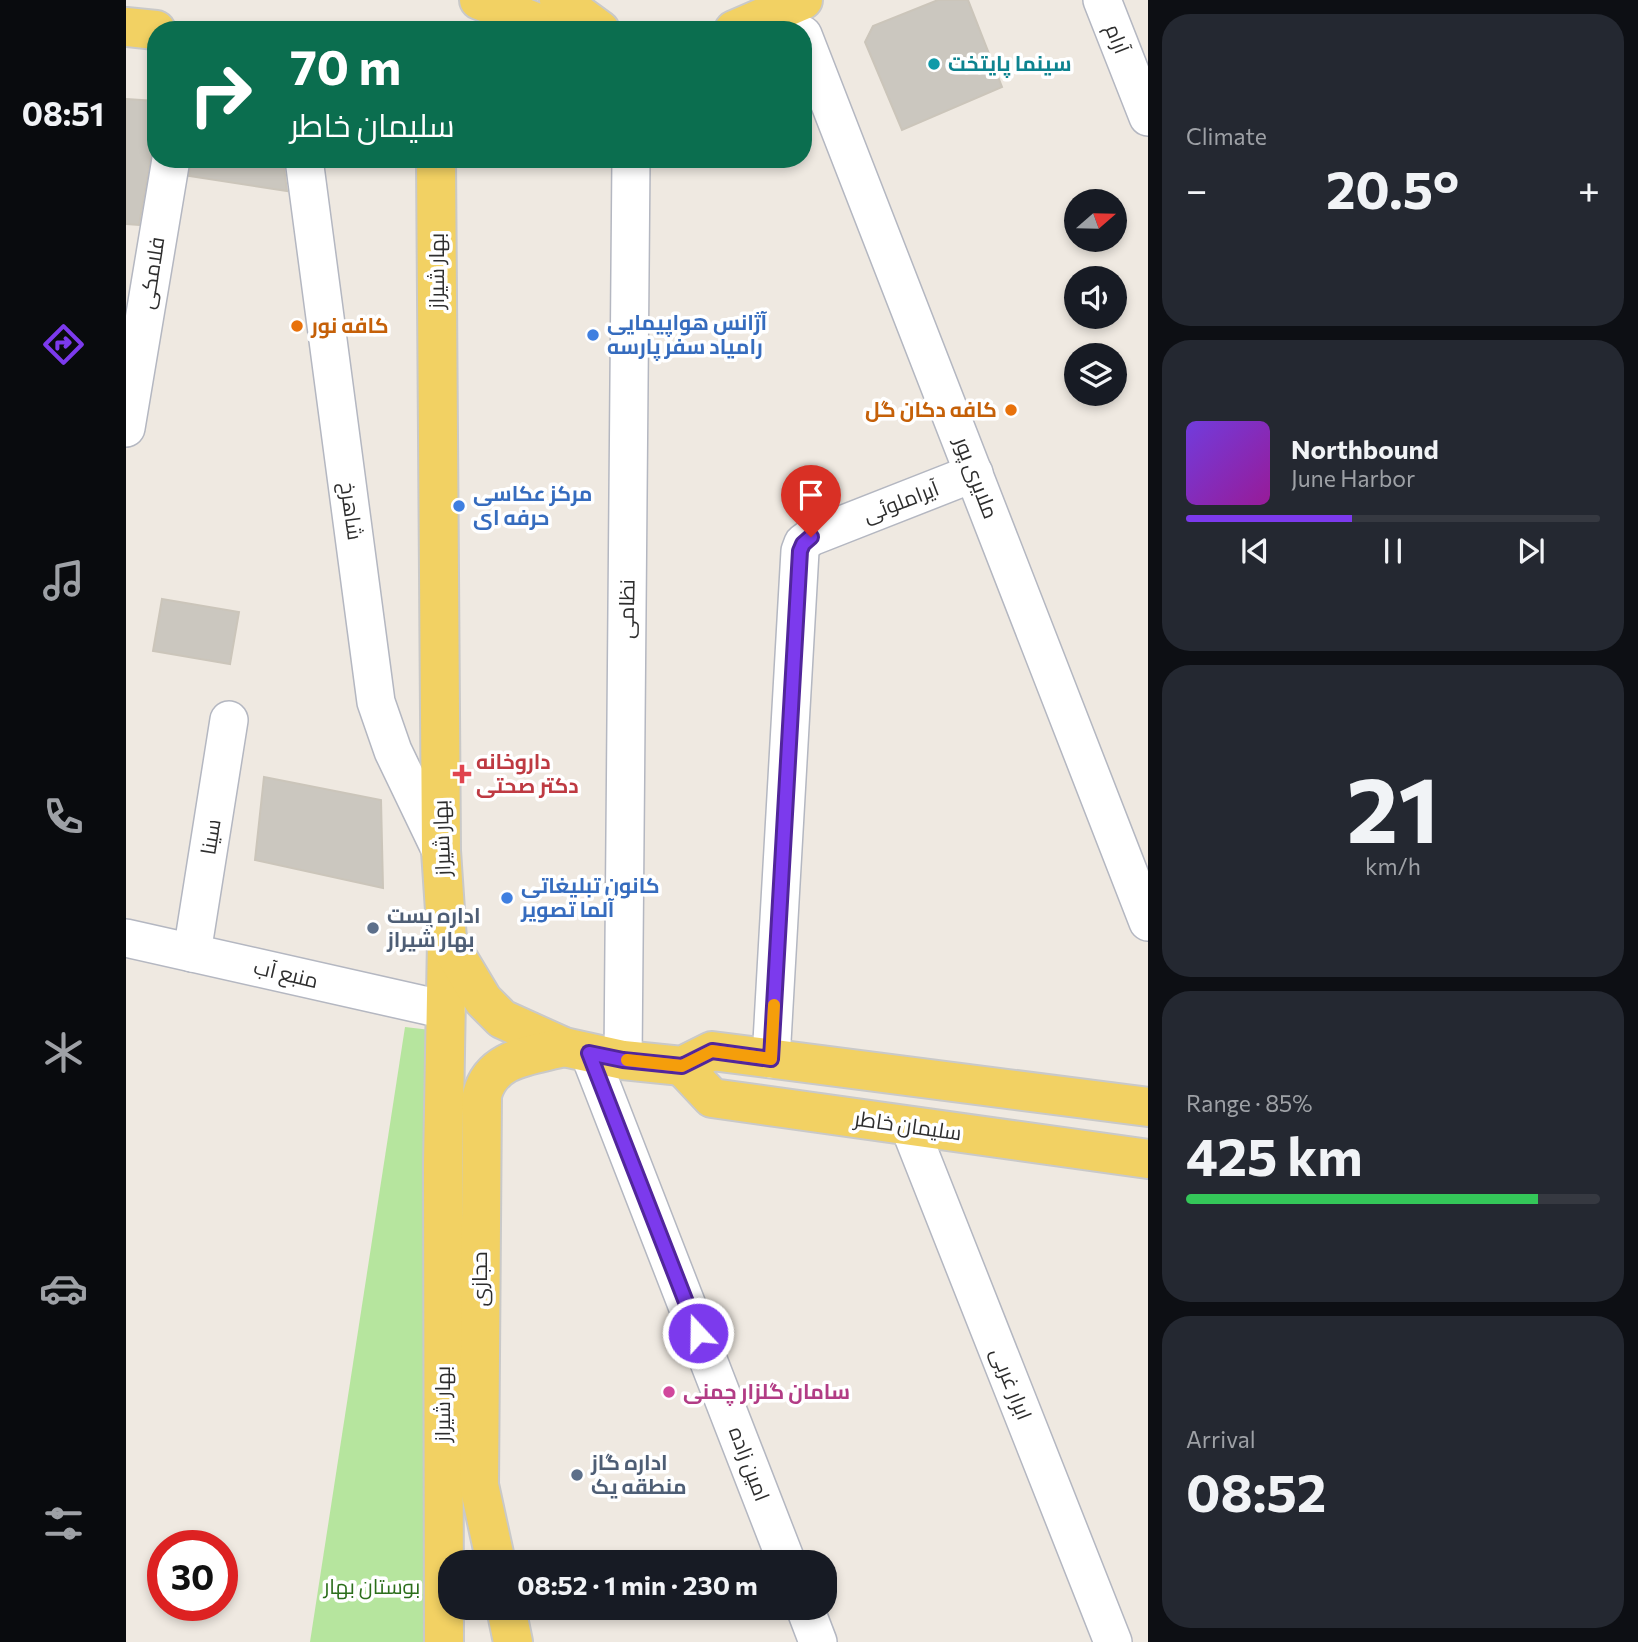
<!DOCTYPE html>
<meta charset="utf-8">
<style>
:root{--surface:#171b24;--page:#242831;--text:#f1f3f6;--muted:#9ea1a6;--line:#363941;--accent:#7c3aed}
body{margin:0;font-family:Commissioner,Cairo,sans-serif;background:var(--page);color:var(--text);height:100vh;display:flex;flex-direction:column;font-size:26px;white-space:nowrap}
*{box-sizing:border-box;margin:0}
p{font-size:23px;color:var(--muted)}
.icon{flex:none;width:38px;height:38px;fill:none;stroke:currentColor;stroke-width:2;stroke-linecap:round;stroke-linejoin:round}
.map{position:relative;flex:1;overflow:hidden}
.side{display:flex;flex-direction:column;gap:14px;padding:14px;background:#0d0f14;width:490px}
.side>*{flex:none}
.top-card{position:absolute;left:21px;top:21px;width:665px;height:147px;border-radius:28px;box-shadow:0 4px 10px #0003;background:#0b6e4f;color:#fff;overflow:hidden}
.needle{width:46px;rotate:70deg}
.fabs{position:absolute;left:938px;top:189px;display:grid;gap:14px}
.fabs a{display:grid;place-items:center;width:63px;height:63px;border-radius:50%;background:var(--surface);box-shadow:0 4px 10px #0003;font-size:35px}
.speed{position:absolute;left:21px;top:1530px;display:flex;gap:14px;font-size:35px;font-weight:700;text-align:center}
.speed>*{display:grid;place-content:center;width:91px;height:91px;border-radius:50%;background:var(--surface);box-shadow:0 4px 10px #0003;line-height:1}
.speed .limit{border:10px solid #d22;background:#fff;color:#111}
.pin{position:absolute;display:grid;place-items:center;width:60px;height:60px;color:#fff;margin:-72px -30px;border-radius:50% 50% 50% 0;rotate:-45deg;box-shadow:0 0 7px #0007}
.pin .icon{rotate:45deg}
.me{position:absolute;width:77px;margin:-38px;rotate:339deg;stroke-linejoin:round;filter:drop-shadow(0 0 5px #0008)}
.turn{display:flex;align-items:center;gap:24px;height:147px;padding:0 28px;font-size:32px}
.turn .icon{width:91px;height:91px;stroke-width:2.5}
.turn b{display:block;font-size:49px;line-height:60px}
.big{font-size:52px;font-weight:700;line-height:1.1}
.side .card{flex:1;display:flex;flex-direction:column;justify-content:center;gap:10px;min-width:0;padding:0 24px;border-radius:28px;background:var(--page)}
.side .dial{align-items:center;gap:0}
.dial b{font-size:91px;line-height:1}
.song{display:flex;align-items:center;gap:21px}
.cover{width:84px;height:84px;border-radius:10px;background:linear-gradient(135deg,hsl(260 70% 55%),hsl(300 70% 35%))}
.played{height:7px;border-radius:4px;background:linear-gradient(90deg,var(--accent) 40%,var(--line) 40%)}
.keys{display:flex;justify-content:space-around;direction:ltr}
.heat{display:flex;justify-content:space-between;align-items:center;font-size:38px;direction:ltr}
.charge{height:10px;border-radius:5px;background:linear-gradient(90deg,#34c759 85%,var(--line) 0)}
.trip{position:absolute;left:312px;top:1550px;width:399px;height:70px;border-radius:28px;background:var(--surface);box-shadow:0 4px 10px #0003;font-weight:700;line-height:70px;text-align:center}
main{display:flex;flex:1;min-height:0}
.tabs{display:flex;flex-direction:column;width:126px;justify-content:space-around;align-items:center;background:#090b0e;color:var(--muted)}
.tabs .icon{width:49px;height:49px}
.tabs .selected{color:var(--accent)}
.tabs b{font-size:32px;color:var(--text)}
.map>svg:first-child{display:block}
.green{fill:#b6e59e}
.building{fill:#cbc7bf;stroke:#cbc5ba;stroke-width:2}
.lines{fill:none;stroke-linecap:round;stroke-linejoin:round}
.minor-casing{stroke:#b4b7c1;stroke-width:40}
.major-casing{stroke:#c9c9c9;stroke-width:42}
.minor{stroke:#fff;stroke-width:37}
.major{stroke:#f2d163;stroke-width:38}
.route-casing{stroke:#51269a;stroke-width:18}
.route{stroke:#7c3aed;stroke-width:12}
.slow{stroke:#f59e0b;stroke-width:12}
.culture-dot{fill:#0f9aa8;stroke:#fff;stroke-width:2.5}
.food-dot{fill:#e8710a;stroke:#fff;stroke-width:2.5}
.shop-dot{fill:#3f7fe0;stroke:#fff;stroke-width:2.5}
.health-dot{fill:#e0444e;stroke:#fff;stroke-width:2.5}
.service-dot{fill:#5c6f8a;stroke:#fff;stroke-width:2.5}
.hotel-dot{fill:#d1479c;stroke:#fff;stroke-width:2.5}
.labels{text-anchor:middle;stroke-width:7;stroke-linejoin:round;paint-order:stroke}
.street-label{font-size:21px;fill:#2e2e2e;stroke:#fff}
.culture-label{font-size:21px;font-weight:bold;fill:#0d838f;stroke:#fff;text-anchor:start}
.shop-label{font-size:21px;font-weight:bold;fill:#366cbe;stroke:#fff;text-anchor:start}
.food-label{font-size:21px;font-weight:bold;fill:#c56008;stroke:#fff;text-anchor:start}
.health-label{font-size:21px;font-weight:bold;fill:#be3a42;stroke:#fff;text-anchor:start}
.service-label{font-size:21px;font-weight:bold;fill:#4e5e75;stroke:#fff;text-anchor:start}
.hotel-label{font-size:21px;font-weight:bold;fill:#b23c85;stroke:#fff;text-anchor:start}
.park-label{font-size:21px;fill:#2c6e1b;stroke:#fff}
</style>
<main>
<nav class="tabs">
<b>08:51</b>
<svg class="icon selected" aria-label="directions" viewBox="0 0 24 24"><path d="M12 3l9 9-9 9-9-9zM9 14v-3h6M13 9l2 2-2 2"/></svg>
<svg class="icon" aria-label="music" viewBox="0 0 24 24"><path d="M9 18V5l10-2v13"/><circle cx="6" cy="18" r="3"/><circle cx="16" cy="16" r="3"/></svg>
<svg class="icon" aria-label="phone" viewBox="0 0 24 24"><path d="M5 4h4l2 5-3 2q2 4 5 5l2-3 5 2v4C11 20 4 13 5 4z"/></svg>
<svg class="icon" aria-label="climate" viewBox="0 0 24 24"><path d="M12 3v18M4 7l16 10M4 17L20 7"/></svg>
<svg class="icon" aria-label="car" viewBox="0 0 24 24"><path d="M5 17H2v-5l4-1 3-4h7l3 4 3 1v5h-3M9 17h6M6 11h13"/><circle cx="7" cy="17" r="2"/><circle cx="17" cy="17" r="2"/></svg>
<svg class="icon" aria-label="filters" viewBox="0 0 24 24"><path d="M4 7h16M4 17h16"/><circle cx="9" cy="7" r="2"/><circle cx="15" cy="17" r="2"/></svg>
</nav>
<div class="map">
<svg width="1022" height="1642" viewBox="0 0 1022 1642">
<rect width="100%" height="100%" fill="#efe9e1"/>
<!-- green -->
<path class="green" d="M 279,1027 L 313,1031 L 298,1642 L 184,1642 Z"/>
<!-- building -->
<g class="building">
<path d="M 812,0 L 842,0 L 876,87 L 776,130 L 739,42 L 747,26 Z"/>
<path d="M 0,99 L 30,101 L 30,127 L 13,225 L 0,224 Z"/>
<path d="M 65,159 L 157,159 L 161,191 L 63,176 Z"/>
<path d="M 36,599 L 113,612 L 104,664 L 27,651 Z"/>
<path d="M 138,777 L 255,800 L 257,888 L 129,860 Z"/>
</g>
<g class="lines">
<!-- minor casing -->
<g class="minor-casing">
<g id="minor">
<path d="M 976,0 L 1022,117"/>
<path d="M 677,35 L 1022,922"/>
<path d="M 178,159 L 250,702 L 267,751 L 315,851"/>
<path d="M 0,428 L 45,159"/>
<path d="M 0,938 L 320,1010"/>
<path d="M 66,953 L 103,720"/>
<path d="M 463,1053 L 661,1563"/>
<path d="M 645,1059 L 674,551 L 677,543 L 685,537 L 848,473"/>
<path d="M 497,1060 L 505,159"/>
<path d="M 783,1126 L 987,1642"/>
<path d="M 679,1608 L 692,1642"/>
</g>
</g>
<!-- major casing -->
<g class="major-casing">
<g id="major">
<path d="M 353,0 L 430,30"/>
<path d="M 433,0 L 474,30"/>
<path d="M 0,27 L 30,30"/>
<path d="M 608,30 L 677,0"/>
<path d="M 310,159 L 315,851 L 321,940 L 317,1165 L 318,1642"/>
<path d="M 321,940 L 357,1000 L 376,1019 L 438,1047 L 497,1060 L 556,1066 L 586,1051 L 1022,1107"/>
<path d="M 556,1066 L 586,1098 L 1022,1159"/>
<path d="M 370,1563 L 353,1485 L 356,1095 C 366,1057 404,1056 438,1047"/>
<path d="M 380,1608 L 387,1642"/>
</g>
</g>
<!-- minor -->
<use href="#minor" class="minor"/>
<!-- major -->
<use href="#major" class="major"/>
</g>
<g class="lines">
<!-- route casing -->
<g class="route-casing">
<path id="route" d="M 572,1333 L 463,1053 L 497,1060 L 556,1066 L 586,1051 L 645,1059 L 674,551 L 677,544 L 685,537"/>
</g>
<!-- route -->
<use href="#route" class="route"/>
<!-- slow -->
<path class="slow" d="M 501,1060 L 556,1066 L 586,1051 L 645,1059 L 648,1005"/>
</g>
<!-- markers -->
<circle class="culture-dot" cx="808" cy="64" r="7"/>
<g class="food-dot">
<circle cx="171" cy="326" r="7"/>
<circle cx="885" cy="410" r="7"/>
</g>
<g class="shop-dot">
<circle cx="467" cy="335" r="7"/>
<circle cx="333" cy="506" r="7"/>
<circle cx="381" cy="898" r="7"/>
</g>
<path class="health-dot" d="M332.5 763.5h7v7h7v7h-7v7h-7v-7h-7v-7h7z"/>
<g class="service-dot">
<circle cx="247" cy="928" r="7"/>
<circle cx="451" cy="1475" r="7"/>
</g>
<circle class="hotel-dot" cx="543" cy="1392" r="7"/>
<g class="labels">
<!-- street labels -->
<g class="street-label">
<text transform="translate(991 39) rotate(68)" y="7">آرام</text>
<text transform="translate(311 271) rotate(-90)" y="7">بهار شیراز</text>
<text transform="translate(26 273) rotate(-81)" y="7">فلامکی</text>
<text transform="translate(850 478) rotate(69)" y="7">ملایری پور</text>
<text transform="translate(775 502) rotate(-21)" y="7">آیراملوئی</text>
<text transform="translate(225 511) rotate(82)" y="7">شاهرخ</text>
<text transform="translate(501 609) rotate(-89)" y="7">نظامی</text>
<text transform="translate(85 837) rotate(-81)" y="7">سینا</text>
<text transform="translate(316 838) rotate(-92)" y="7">بهار شیراز</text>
<text transform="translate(160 974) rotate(13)" y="7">منبع آب</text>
<text transform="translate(782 1126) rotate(8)" y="7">سلیمان خاطر</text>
<text transform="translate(354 1279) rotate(-90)" y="7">حجازی</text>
<text transform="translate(885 1384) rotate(68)" y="7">ابرار غربی</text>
<text transform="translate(317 1404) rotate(-90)" y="7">بهار شیراز</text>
<text transform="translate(623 1464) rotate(69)" y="7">امین زاده</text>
</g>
<!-- culture labels -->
<g class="culture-label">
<text x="822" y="71">سینما پایتخت</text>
</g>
<!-- shop labels -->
<g class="shop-label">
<text x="481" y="330">آژانس هواپیمایی<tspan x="481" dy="24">رامیاد سفر پارسه</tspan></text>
<text x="347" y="501">مرکز عکاسی<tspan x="347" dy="24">حرفه ای</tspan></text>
<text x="395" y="893">کانون تبلیغاتی<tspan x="395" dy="24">آلما تصویر</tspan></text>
</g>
<!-- food labels -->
<g class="food-label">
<text x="185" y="333">کافه نور</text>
<text x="871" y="417" text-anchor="end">کافه دکان گل</text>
</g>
<!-- health labels -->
<g class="health-label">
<text x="350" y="769">داروخانه<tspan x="350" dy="24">دکتر صحتی</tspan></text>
</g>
<!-- service labels -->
<g class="service-label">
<text x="261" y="923">اداره پست<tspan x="261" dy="24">بهار شیراز</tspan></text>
<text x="465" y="1470">اداره گاز<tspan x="465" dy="24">منطقه یک</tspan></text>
</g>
<!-- hotel labels -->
<g class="hotel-label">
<text x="557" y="1399">سامان گلزار چمنی</text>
</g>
<!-- park labels -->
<g class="park-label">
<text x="246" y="1594">بوستان بهار</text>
</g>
</g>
</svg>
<div class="fabs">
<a><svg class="needle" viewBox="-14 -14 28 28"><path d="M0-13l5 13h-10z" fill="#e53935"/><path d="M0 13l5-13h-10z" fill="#9ea1a6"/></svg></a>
<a><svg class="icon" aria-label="sound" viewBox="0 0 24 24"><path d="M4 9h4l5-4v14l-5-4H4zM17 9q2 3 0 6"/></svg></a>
<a><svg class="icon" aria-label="layers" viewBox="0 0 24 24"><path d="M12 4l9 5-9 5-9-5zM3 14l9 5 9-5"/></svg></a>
</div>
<div class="speed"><div class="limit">30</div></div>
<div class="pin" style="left:685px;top:537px;background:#d93025"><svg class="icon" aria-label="arrive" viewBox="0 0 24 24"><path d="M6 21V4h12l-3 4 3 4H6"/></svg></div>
<svg class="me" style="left:572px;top:1333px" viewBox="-20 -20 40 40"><circle r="17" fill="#7c3aed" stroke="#fff" stroke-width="3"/><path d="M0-11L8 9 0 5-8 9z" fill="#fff"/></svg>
<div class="trip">08:52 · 1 min · 230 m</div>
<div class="top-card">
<div class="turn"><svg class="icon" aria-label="right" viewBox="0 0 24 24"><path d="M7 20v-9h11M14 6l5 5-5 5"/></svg><div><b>70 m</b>سلیمان خاطر</div></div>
</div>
</div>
<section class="side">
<div class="card"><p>Climate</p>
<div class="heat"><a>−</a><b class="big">20.5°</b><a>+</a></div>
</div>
<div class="card">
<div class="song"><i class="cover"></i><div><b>Northbound</b><p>June Harbor</p></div></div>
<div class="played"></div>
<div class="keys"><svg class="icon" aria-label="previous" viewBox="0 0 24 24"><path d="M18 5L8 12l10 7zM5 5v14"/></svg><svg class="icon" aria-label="pause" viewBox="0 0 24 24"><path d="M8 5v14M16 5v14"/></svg><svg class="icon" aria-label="next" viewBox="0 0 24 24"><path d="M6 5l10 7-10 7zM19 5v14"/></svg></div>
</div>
<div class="card dial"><b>21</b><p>km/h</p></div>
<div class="card"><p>Range · 85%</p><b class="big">425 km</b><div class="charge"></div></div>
<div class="card"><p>Arrival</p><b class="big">08:52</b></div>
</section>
</main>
